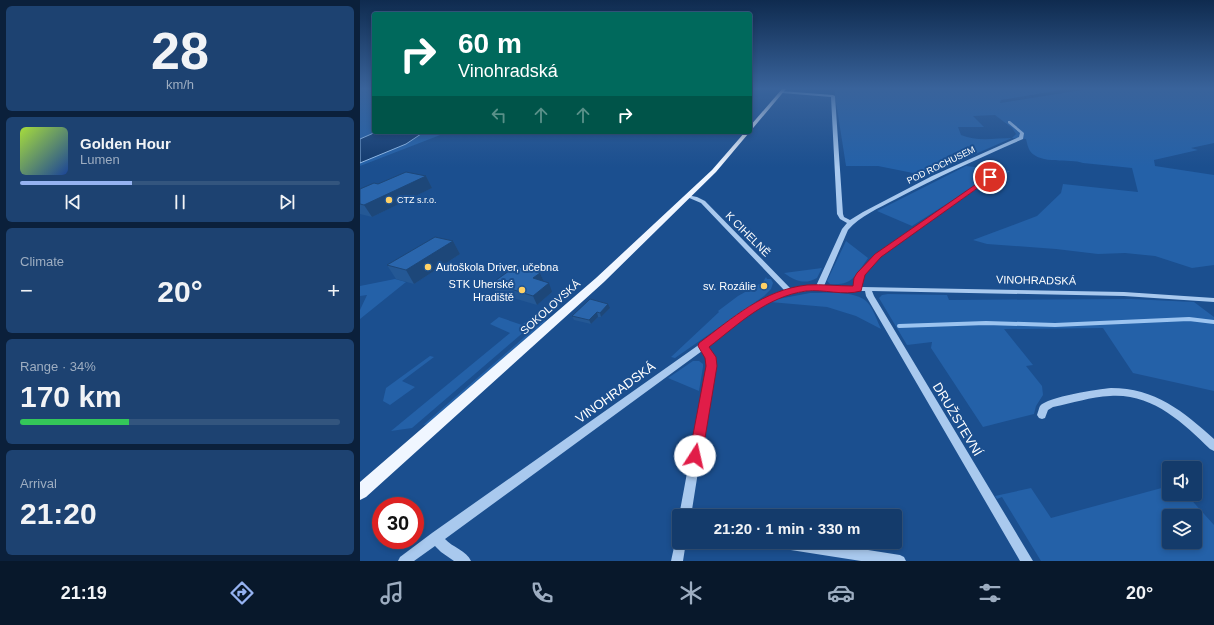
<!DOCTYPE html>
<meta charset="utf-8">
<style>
:root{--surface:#143b6b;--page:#1d4271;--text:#f1f3f6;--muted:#9dadc1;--line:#33557e;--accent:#95b2f1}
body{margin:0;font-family:Helvetica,sans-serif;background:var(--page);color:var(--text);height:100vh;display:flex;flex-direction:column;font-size:15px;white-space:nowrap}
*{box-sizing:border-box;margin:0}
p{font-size:13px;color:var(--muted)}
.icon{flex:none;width:22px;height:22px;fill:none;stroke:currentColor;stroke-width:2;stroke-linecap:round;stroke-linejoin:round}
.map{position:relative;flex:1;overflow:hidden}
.side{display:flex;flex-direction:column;gap:6px;padding:6px;background:#0b203b;width:360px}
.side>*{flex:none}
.hud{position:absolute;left:12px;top:12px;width:380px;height:122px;border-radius:4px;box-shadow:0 2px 6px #0003,0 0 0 1px var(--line);background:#00695c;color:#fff;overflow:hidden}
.controls{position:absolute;left:802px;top:461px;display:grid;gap:8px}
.controls a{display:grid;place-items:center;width:40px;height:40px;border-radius:4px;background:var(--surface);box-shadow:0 2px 6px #0003,0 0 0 1px var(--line);font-size:20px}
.speed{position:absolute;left:12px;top:497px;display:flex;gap:8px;font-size:20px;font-weight:700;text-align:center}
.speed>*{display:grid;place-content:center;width:52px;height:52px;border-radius:50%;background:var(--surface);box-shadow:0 2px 6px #0003,0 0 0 1px var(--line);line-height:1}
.speed .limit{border:6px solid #d22;background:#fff;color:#111}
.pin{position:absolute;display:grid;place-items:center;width:34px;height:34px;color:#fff;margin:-17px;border:2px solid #fff;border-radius:50%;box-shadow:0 1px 4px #0007}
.me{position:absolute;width:44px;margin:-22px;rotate:10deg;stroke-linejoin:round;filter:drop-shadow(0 0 3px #0008)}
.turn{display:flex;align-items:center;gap:14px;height:84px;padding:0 20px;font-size:18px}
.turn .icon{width:52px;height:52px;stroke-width:2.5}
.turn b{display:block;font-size:28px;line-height:34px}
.lanes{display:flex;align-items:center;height:38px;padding:0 20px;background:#0003;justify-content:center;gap:20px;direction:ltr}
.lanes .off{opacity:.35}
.big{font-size:30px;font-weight:700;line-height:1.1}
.side .tile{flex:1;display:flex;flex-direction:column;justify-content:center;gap:6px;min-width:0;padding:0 14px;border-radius:6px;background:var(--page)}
.side .dial{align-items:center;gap:0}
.dial b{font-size:52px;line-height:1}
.song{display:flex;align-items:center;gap:12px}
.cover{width:48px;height:48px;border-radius:6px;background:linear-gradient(135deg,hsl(80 70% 55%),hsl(220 70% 35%))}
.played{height:4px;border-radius:2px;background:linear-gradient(90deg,var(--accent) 35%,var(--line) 35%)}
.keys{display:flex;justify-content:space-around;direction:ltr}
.heat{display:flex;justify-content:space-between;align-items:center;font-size:22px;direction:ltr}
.charge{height:6px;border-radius:3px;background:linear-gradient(90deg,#34c759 34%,var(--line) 0)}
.trip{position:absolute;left:312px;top:509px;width:230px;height:40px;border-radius:4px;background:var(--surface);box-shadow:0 2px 6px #0003,0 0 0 1px var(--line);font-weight:700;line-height:40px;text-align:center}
.tab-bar{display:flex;height:64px;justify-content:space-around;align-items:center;background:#08182b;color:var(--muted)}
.tab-bar .icon{width:28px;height:28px}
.tab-bar .on{color:var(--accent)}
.tab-bar b{font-size:18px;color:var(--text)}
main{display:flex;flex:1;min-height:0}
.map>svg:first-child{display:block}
.green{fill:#2461a8;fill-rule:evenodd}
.water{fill:#123a6d;stroke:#9cc4f0}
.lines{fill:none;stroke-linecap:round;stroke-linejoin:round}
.stream{stroke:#9cc4f0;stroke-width:4}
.minor{fill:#a9c9ee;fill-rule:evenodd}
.major{fill:#f0f6ff;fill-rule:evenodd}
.wall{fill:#245895}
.shaded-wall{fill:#1d4779}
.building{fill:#2a66ad;stroke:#1d4779}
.route{fill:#e11d48;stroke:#92132f}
.poi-dot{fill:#ffd166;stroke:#1b4f8f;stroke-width:1.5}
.labels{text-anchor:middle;stroke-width:4;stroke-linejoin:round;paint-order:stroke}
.far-street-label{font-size:9px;fill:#fff;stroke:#1b4f8f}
.far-poi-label{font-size:9px;fill:#fff;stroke:#1b4f8f;text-anchor:start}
.street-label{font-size:11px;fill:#fff;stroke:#1b4f8f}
.poi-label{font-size:11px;fill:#fff;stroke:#1b4f8f;text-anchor:end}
.near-street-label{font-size:13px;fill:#fff;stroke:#1b4f8f}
</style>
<main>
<section class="side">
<div class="tile dial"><b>28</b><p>km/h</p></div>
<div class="tile">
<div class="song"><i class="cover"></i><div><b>Golden Hour</b><p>Lumen</p></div></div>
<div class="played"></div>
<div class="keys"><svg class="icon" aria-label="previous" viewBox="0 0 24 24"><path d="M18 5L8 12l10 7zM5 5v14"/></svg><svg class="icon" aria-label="pause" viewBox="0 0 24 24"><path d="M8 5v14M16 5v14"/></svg><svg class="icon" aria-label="next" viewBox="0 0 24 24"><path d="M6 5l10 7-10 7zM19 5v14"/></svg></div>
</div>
<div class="tile"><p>Climate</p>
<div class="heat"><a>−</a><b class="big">20°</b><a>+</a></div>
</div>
<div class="tile"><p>Range · 34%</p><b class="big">170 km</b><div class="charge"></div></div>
<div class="tile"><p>Arrival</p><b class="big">21:20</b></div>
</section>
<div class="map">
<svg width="854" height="561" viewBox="0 0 854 561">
<rect width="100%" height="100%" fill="#1b4f8f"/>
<!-- green -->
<g class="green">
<path d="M 0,89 L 14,91 L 14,132 L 16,132 L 0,139 Z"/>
<path d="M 474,89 L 707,89 L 641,100 L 640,103 L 729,89 L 854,89 L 854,143 L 831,148 L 838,150 L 794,160 L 795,166 L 854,175 L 854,265 L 832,268 L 795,256 L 765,253 L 738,254 L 696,249 L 627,244 L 613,240 L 677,216 L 701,193 L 703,184 L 778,192 L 772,168 L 723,163 C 710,158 680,165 670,151 C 668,148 667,143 666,139 L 652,138 L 563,177 L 558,174 L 518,166 L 486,166 ZM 635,115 L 652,128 L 656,134 L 652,138 C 635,138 618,142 601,135 L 598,127 L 624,127 L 613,116 Z"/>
<path d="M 24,132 L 88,132 L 0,166 L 0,163 L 42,145 Z"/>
<path d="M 606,166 L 650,171 L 636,180 C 628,177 619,174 612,179 L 618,184 L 552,226 L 517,211 Z"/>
<path d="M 486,241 L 508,258 C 496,275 493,286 470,284 L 467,281 Z"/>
<path d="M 462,268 L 457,278 C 445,285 435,281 424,273 Z"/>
<path d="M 406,277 L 407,279 L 411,279 L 413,283 L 411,289 L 404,296 L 315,358 L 311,357 L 359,312 L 358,311 L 378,296 L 403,282 Z"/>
<path d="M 35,279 L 46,282 L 0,319 L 0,310 L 7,295 L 0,296 L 0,286 Z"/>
<path d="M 450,293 C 465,293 498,290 508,303 C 514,310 517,321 521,329 L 496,316 L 467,307 L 410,302 L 418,299 Z"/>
<path d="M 528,294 L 587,295 L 589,300 L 771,299 L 834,302 L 854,317 L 854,391 L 773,373 L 743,328 L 644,329 L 673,365 L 666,366 L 682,386 L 683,395 L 676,406 L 674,414 L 623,427 L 571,348 L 572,342 L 547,345 L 519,298 L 522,295 Z"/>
<path d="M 173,316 L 180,318 L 52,428 L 31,431 L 150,333 L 130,324 L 139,317 L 162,325 Z"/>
<path d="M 184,320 L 186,321 L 68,424 L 63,425 Z"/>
<path d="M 70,356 L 74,357 L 42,381 L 55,387 L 30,405 L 23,401 L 26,388 Z"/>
<path d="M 333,361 L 339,361 L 343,364 L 343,367 L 339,391 L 308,378 Z"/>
<path d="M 809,486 L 809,494 L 826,494 L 854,525 L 854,561 L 681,561 L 642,497 L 637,499 L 635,496 L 671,488 L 691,518 ZM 809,516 L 835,516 L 835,542 L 809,542 Z"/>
</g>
<!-- water -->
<path class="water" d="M 16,132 L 64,132 L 46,144 L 0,163 L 0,139 Z"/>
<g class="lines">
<!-- stream -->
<path class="stream" d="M 539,326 L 626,323 L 695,325 L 829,319 L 854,322"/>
<!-- minor -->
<g class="minor">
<path d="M 421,91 L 473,95 L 475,96 L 483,214 L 484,217 L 490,220 L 503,212 L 572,176 L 659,137 L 660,133 L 648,123 L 648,121 L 650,121 L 664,133 L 663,139 C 620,158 577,177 536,199 C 519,208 500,216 488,230 L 464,286 L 494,286 L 494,281 L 498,273 L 516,254 L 630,175 L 633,177 L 632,178 L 520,256 L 504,274 L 502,281 L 502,287 L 764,292 L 854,298 L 854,302 L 764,296 L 512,291 L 514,296 L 673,561 L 660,561 L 506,296 L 505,291 C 484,291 461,288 440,292 C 403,298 375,324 348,347 L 354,357 L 355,365 L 331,516 L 319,516 L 347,365 L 346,357 L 342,351 L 85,539 C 92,547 107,551 111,561 L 94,561 L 81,552 L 75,546 L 54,561 L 38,561 L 40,557 L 72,533 L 340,344 C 366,323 392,299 425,291 L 341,203 L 327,197 L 327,195 L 337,197 L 345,201 L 431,289 L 456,286 L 482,229 L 487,223 L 480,219 L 477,214 L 471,97 L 422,93 Z"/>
<path d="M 751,388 C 795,388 823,411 854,439 L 854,451 L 850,449 C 822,422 792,393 750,396 C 731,397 712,403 693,407 L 688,410 L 685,418 L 682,419 L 679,418 L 677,415 C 678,412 679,408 680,406 C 687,397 739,389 751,388 Z"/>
<path d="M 319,536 L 319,542 L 326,542 L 323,561 L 311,561 L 316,538 Z"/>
<path d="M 412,542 L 457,542 L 540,555 L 544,557 L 546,561 L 501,561 L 418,548 L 414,546 Z"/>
</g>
<!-- major -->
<path class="major" d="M 422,89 L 426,89 L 356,172 L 244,282 L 6,497 L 0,500 L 0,482 L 236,278 L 352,170 L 385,132 L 390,132 L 390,126 Z"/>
</g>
<!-- wall -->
<g class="wall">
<path d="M 66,176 L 72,188 L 12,217 L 0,214 L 0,189 L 18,184 Z"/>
<path d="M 93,241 L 100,254 L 54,284 L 36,279 L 27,265 Z"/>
<path d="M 180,273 L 184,282 L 192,292 L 177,305 L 136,293 L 132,283 Z"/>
<path d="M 250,308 L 241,317 L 238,317 L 231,324 L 214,320 L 212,316 Z"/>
</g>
<!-- shaded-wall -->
<g class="shaded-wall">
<path d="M 66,176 L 72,188 L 12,217 L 4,205 Z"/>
<path d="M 93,241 L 100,254 L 54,284 L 46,270 Z"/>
<path d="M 180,273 L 184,282 L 173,278 Z"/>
<path d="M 189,283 L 192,292 L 177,305 L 173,296 Z"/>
<path d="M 248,304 L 250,308 L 241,317 L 240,313 Z"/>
<path d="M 237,312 L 238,317 L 231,324 L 229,320 Z"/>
</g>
<!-- building -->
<g class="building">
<path d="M 46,172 L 66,176 L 4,205 L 0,204 L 0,189 L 14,183 L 18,184 Z"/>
<path d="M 75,237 L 93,241 L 46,270 L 27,265 Z"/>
<path d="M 156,266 L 180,273 L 173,278 L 189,283 L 173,296 L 132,283 Z"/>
<path d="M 230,299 L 248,304 L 240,313 L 237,312 L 229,320 L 212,316 Z"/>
</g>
<!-- sky -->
<linearGradient id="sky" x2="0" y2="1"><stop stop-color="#0f2b4f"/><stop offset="0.53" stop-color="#39639b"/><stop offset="1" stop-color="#39639b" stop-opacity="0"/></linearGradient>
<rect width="854" height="167" fill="url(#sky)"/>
<!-- route -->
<path class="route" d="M 628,176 L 633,177 L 521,257 L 505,275 L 501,291 C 483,296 464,289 446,291 C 406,297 380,323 349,347 L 356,357 L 357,366 L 342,456 L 340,460 L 335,462 L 331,460 L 329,456 L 346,366 L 345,358 L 338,346 L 339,343 C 373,318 403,290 447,285 C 462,284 478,286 493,286 L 494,278 L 497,273 L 515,254 Z"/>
<!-- markers -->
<g class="poi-dot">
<circle cx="29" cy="200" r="4"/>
<circle cx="68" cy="267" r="4"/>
<circle cx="404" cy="286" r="4"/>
<circle cx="162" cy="290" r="4"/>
</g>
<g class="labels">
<!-- far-street labels -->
<g class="far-street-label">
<text transform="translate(581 165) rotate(-26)" y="3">POD ROCHUSEM</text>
</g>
<!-- far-poi labels -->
<g class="far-poi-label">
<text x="37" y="203">CTZ s.r.o.</text>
</g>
<!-- street labels -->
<g class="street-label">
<text transform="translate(388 234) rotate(45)" y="4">K CIHELNĚ</text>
<text transform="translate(676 280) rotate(1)" y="4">VINOHRADSKÁ</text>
<text transform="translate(190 307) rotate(-42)" y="4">SOKOLOVSKÁ</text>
</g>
<!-- poi labels -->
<g class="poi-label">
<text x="76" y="271" text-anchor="start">Autoškola Driver, učebna</text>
<text x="154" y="288">STK Uherské<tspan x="154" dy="13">Hradiště</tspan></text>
<text x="396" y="290">sv. Rozálie</text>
</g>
<!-- near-street labels -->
<g class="near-street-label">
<text transform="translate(255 392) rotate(-36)" y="5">VINOHRADSKÁ</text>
<text transform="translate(598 419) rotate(59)" y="5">DRUŽSTEVNÍ</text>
</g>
</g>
</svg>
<div class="controls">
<a><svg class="icon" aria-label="sound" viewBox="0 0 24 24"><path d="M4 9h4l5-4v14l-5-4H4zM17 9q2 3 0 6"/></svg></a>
<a><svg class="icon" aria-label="layers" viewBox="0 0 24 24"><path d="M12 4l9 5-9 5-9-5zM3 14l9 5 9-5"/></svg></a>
</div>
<div class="speed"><div class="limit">30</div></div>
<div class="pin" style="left:630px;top:177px;background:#d93025"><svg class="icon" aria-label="arrive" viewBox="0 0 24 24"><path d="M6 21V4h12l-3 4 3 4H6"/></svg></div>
<svg class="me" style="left:335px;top:456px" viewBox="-20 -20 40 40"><circle r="19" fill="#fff"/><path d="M0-13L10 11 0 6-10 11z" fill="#e11d48"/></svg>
<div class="trip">21:20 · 1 min · 330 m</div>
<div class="hud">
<div class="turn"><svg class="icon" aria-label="right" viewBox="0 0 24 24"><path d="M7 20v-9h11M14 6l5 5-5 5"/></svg><div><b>60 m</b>Vinohradská</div></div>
<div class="lanes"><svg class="icon off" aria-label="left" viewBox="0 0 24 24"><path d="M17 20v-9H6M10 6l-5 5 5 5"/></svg><svg class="icon off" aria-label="ahead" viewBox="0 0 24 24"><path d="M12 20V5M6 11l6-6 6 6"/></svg><svg class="icon off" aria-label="ahead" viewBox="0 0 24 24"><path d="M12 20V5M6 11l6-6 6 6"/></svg><svg class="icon" aria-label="right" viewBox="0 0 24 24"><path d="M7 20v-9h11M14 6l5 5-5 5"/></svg></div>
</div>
</div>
</main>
<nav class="tab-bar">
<b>21:19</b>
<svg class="icon on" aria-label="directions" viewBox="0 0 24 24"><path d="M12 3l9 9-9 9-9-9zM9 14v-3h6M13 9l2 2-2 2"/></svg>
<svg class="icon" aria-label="music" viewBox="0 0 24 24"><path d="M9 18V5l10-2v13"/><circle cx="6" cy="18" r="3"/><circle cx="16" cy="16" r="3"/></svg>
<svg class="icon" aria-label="phone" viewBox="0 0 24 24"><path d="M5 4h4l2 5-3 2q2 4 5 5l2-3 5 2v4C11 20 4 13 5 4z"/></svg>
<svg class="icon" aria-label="climate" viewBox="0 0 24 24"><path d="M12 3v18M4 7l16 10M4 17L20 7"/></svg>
<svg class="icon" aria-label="car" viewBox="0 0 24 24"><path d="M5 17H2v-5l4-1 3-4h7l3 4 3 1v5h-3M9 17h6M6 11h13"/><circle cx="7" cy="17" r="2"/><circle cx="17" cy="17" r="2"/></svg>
<svg class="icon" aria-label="filters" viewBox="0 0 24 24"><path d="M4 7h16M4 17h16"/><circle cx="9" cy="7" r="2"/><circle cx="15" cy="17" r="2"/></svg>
<b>20°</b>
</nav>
